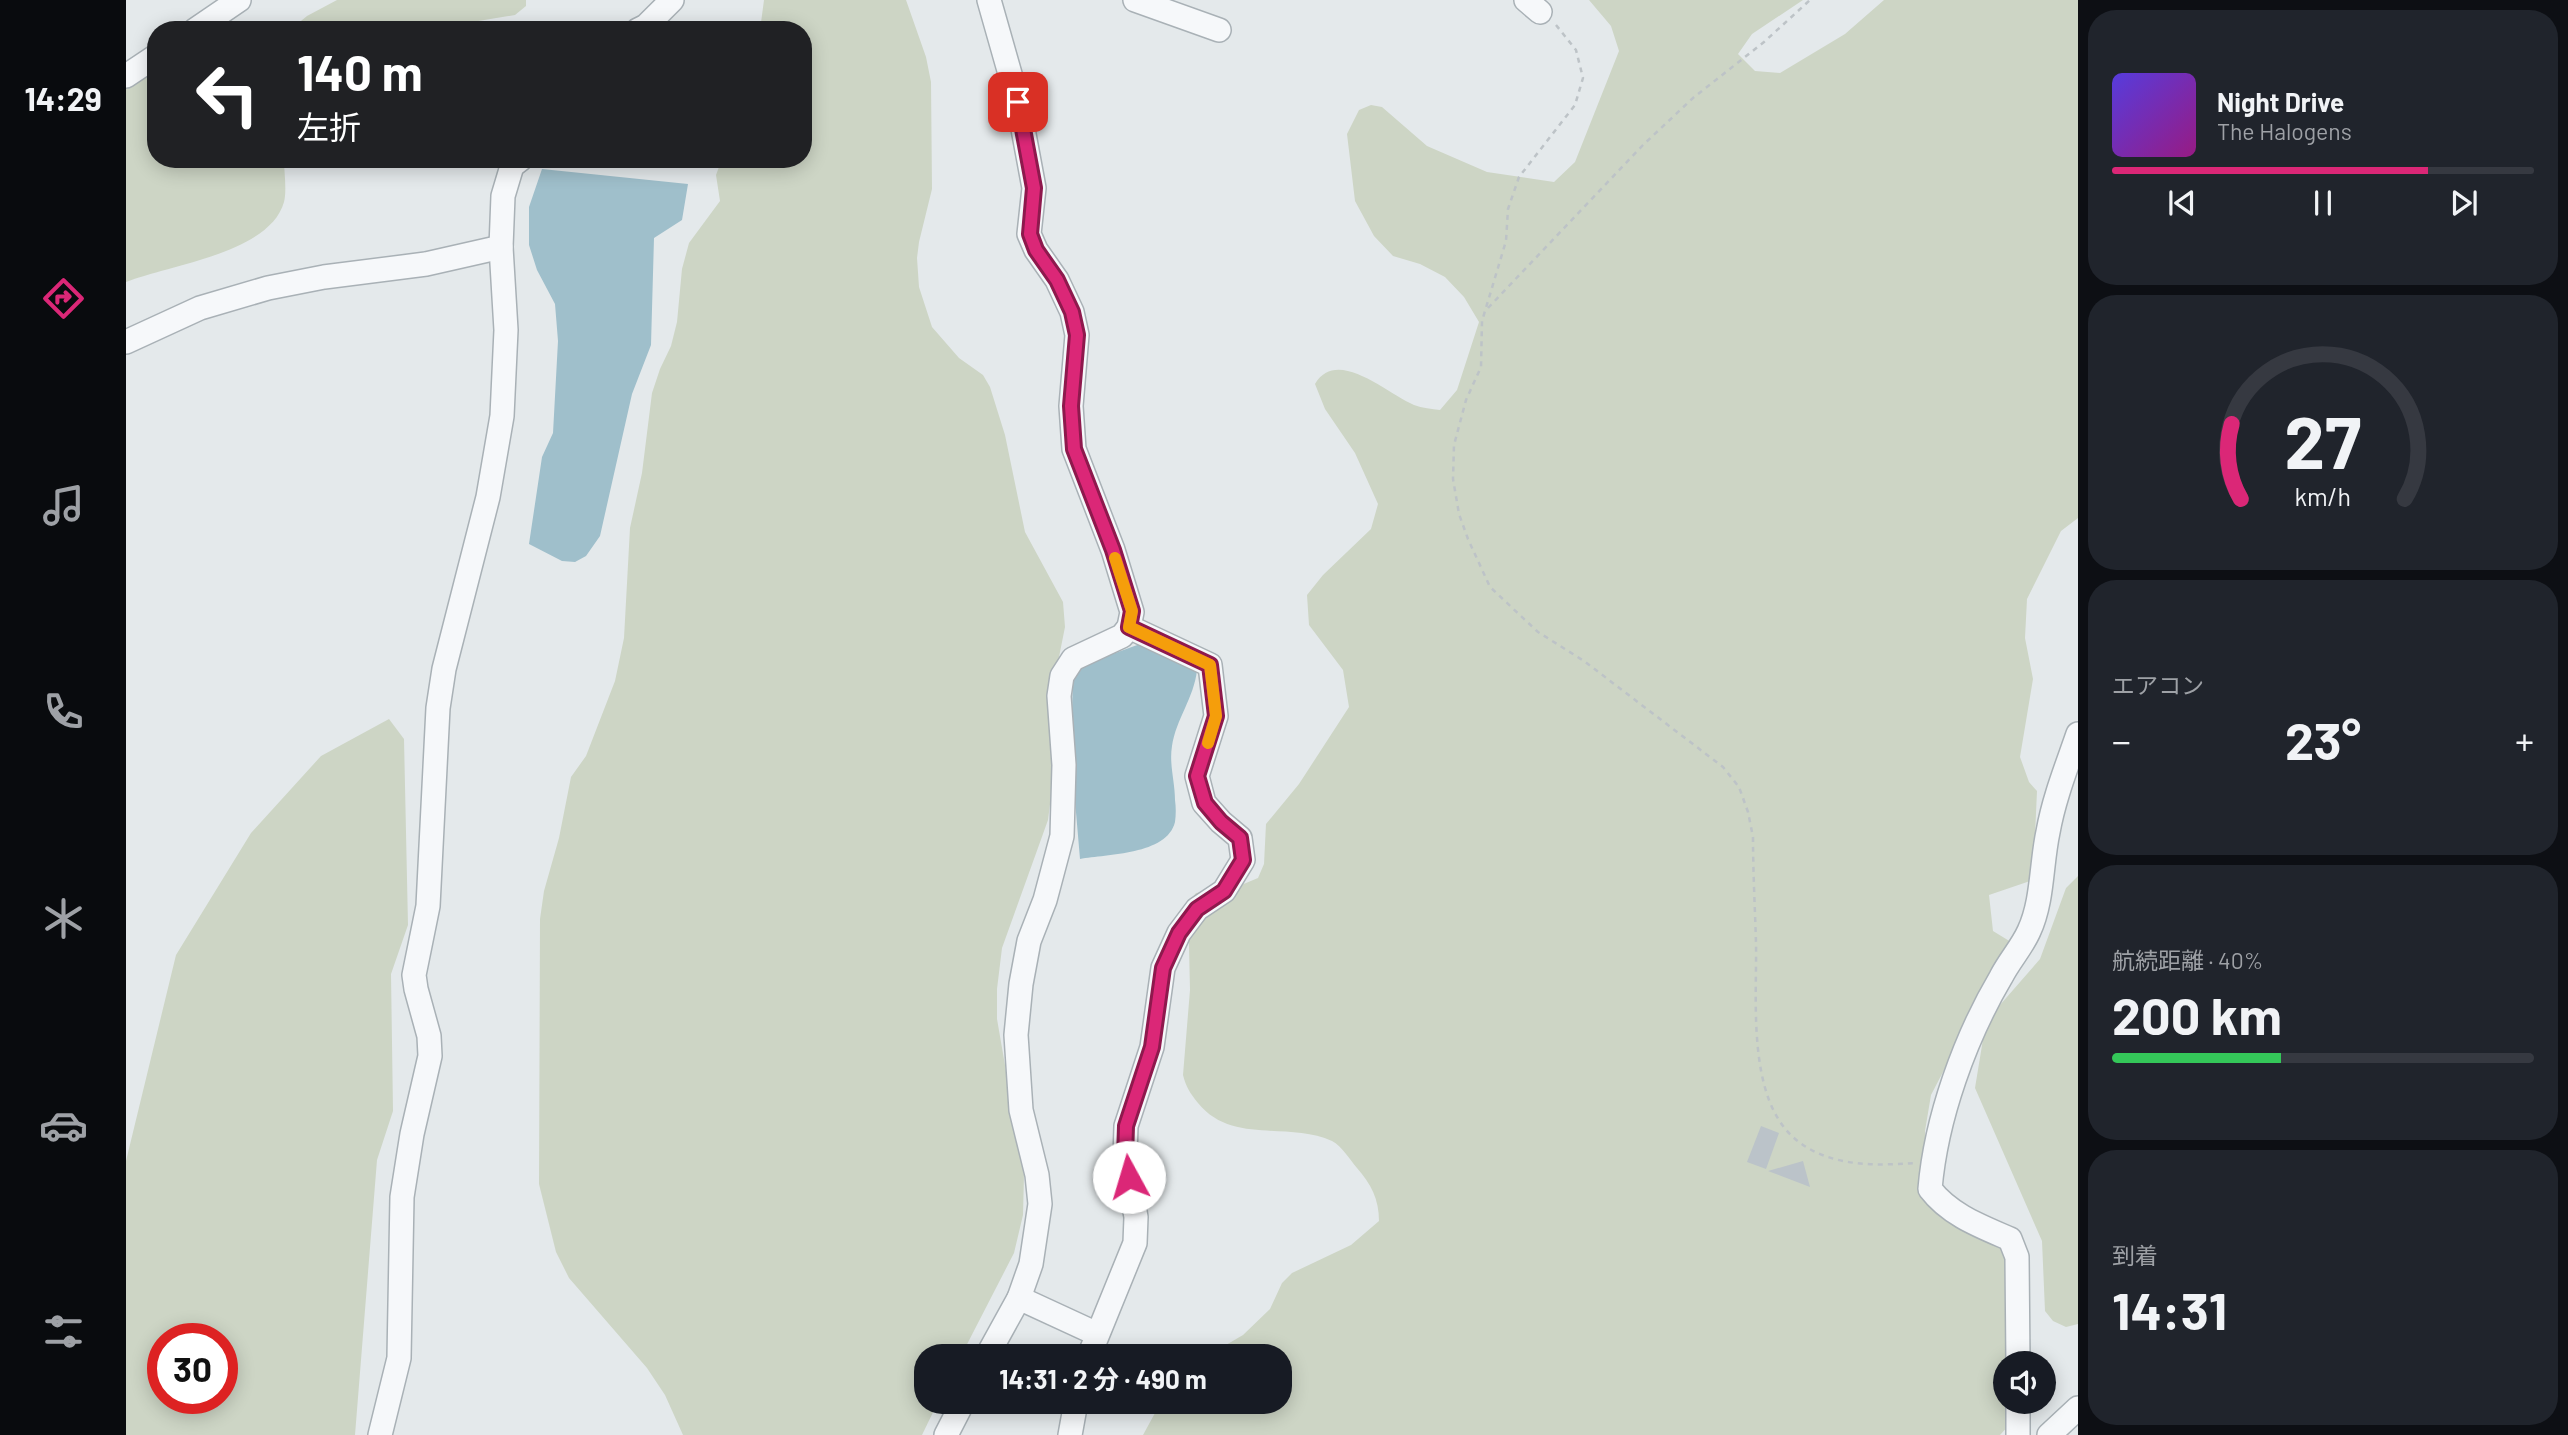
<!DOCTYPE html>
<html lang="ja">
<meta charset="utf-8">
<style>
:root{--surface:#171b24;--page:#20242c;--text:#f1f3f6;--muted:#9ea1a6;--line:#363941;--accent:#db2777}
body{margin:0;font-family:Barlow,"Noto Sans JP",sans-serif;background:var(--page);color:var(--text);height:100vh;display:flex;flex-direction:column;font-size:26px;white-space:nowrap}
*{box-sizing:border-box;margin:0}
p{font-size:23px;color:var(--muted)}
.icon{flex:none;width:38px;height:38px;fill:none;stroke:currentColor;stroke-width:2;stroke-linecap:round;stroke-linejoin:round}
.map{position:relative;flex:1;overflow:hidden}
.details{display:flex;flex-direction:column;gap:10px;padding:10px;background:#0d0f14;width:490px}
.details>*{flex:none}
.top-card{position:absolute;left:21px;top:21px;width:665px;height:147px;border-radius:28px;box-shadow:0 4px 18px #0003;background:#202124;color:#fff;overflow:hidden}
.buttons{position:absolute;left:1867px;top:1351px;display:grid;gap:14px}
.buttons a{display:grid;place-items:center;width:63px;height:63px;border-radius:50%;background:var(--surface);box-shadow:0 4px 18px #0003;font-size:35px}
.speed{position:absolute;left:21px;top:1323px;display:flex;gap:14px;font-size:35px;font-weight:700;text-align:center}
.speed>*{display:grid;place-content:center;width:91px;height:91px;border-radius:50%;background:var(--surface);box-shadow:0 4px 18px #0003;line-height:1}
.speed .limit{border:10px solid #d22;background:#fff;color:#111}
.pin{position:absolute;display:grid;place-items:center;width:60px;height:60px;color:#fff;margin:-30px;border-radius:14px;box-shadow:0 4px 10px #0006}
.me{position:absolute;width:77px;margin:-38px;rotate:354deg;stroke-linejoin:round;filter:drop-shadow(0 0 5px #0008)}
.turn{display:flex;align-items:center;gap:24px;height:147px;padding:0 35px;font-size:32px}
.turn .icon{width:91px;height:91px;stroke-width:2.5}
.turn b{display:block;font-size:49px;line-height:60px}
.big{font-size:52px;font-weight:700;line-height:1.1}
.details .tile{flex:1;display:flex;flex-direction:column;justify-content:center;gap:10px;min-width:0;padding:0 24px;border-radius:28px;background:var(--page)}
.details .dial{align-items:center;gap:0}
.dial svg{height:182px;overflow:visible;fill:none;stroke:var(--line);stroke-width:7;stroke-linecap:round;text-anchor:middle}
.dial text{fill:var(--text);stroke:none}
.song{display:flex;align-items:center;gap:21px}
.cover{width:84px;height:84px;border-radius:10px;background:linear-gradient(135deg,hsl(250 70% 55%),hsl(310 70% 35%))}
.played{height:7px;border-radius:4px;background:linear-gradient(90deg,var(--accent) 75%,var(--line) 75%)}
.keys{display:flex;justify-content:space-around;direction:ltr}
.heat{display:flex;justify-content:space-between;align-items:center;font-size:38px;direction:ltr}
.charge{height:10px;border-radius:5px;background:linear-gradient(90deg,#34c759 40%,var(--line) 0)}
.trip{position:absolute;left:788px;top:1344px;width:378px;height:70px;border-radius:28px;background:var(--surface);box-shadow:0 4px 18px #0003;font-weight:700;line-height:70px;text-align:center}
main{display:flex;flex:1;min-height:0}
.dock{display:flex;flex-direction:column;width:126px;justify-content:space-around;align-items:center;background:#090b0e;color:var(--muted)}
.dock .icon{width:49px;height:49px}
.dock .current{color:var(--accent)}
.dock b{font-size:32px;color:var(--text)}
.map>svg:first-child{display:block}
.green{fill:#cdd5c5;fill-rule:evenodd}
.water{fill:#9fbfcb}
.building{fill:#bbc3c9}
.lines{fill:none;stroke-linecap:round;stroke-linejoin:round}
.minor-casing{stroke:#a9b1b6;stroke-width:26}
.path{stroke:#bdc3c7;stroke-width:2.5;stroke-dasharray:5 5;stroke-linecap:butt}
.minor{stroke:#f6f8fa;stroke-width:23}
.route-casing{stroke:#8e194d;stroke-width:18}
.route{stroke:#db2777;stroke-width:12}
.slow{stroke:#f59e0b;stroke-width:12}
</style>
<main>
<nav class="dock">
<b>14:29</b>
<svg class="icon current" aria-label="directions" viewBox="0 0 24 24"><path d="M12 3l9 9-9 9-9-9zM9 14v-3h6M13 9l2 2-2 2"/></svg>
<svg class="icon" aria-label="music" viewBox="0 0 24 24"><path d="M9 18V5l10-2v13"/><circle cx="6" cy="18" r="3"/><circle cx="16" cy="16" r="3"/></svg>
<svg class="icon" aria-label="phone" viewBox="0 0 24 24"><path d="M5 4h4l2 5-3 2q2 4 5 5l2-3 5 2v4C11 20 4 13 5 4z"/></svg>
<svg class="icon" aria-label="climate" viewBox="0 0 24 24"><path d="M12 3v18M4 7l16 10M4 17L20 7"/></svg>
<svg class="icon" aria-label="car" viewBox="0 0 24 24"><path d="M5 17H2v-5l4-1 3-4h7l3 4 3 1v5h-3M9 17h6M6 11h13"/><circle cx="7" cy="17" r="2"/><circle cx="17" cy="17" r="2"/></svg>
<svg class="icon" aria-label="filters" viewBox="0 0 24 24"><path d="M4 7h16M4 17h16"/><circle cx="9" cy="7" r="2"/><circle cx="15" cy="17" r="2"/></svg>
</nav>
<div class="map">
<svg width="1952" height="1435" viewBox="0 0 1952 1435">
<rect width="100%" height="100%" fill="#e4e9eb"/>
<!-- green -->
<g class="green">
<path d="M 211,0 L 400,0 L 400,6 L 389,15 L 298,30 L 164,30 L 181,16 Z"/>
<path d="M 638,0 L 780,0 L 800,57 L 805,82 L 806,189 L 793,242 L 791,258 L 793,287 L 806,327 L 833,358 L 857,375 L 864,387 L 879,435 L 899,532 L 937,602 L 939,627 L 931,667 L 930,757 L 922,820 L 876,948 L 871,989 L 871,1019 L 898,1175 L 897,1215 L 888,1253 L 835,1356 L 800,1356 L 800,1402 L 812,1402 L 796,1435 L 557,1435 L 539,1395 L 521,1368 L 443,1278 L 430,1252 L 413,1184 L 414,919 L 418,891 L 433,838 L 445,777 L 460,756 L 489,681 L 498,638 L 504,528 L 516,473 L 526,393 L 534,369 L 545,346 L 551,322 L 556,269 L 563,243 L 594,201 L 590,175 L 596,159 L 677,159 L 677,30 L 634,30 Z"/>
<path d="M 1463,0 L 1677,0 L 1626,34 L 1612,54 L 1629,71 L 1654,73 L 1719,34 L 1758,0 L 1952,0 L 1952,518 L 1935,531 L 1901,599 L 1899,638 L 1907,679 L 1894,757 L 1903,782 L 1911,791 L 1907,880 L 1863,895 L 1867,931 L 1885,942 L 1805,1095 L 1799,1131 L 1800,1179 L 1861,1225 L 1883,1258 L 1886,1363 L 1880,1363 L 1880,1402 L 1886,1402 L 1886,1422 L 1874,1435 L 1017,1435 L 1035,1402 L 1153,1402 L 1153,1356 L 1081,1356 L 1117,1335 L 1144,1309 L 1156,1283 L 1166,1273 L 1225,1245 L 1253,1221 C 1253,1199 1245,1184 1231,1168 C 1224,1160 1216,1146 1206,1141 C 1162,1121 1106,1145 1072,1103 C 1064,1093 1060,1087 1057,1075 L 1064,990 L 1062,903 L 1070,893 L 1108,888 L 1132,878 L 1138,864 L 1140,824 L 1173,784 L 1223,707 L 1217,670 L 1183,625 L 1181,595 L 1197,575 L 1245,529 L 1252,504 L 1229,453 L 1199,409 L 1189,384 C 1211,347 1260,393 1288,405 C 1296,408 1306,409 1314,410 L 1331,390 L 1353,322 L 1338,297 L 1319,277 L 1294,264 L 1267,256 L 1248,236 L 1229,201 L 1221,134 L 1233,110 L 1245,105 L 1256,107 L 1301,146 L 1361,172 L 1428,182 L 1449,162 L 1493,51 L 1485,26 Z"/>
<path d="M 30,72 L 30,159 L 158,159 C 158,172 161,190 158,202 C 144,253 43,265 0,282 L 0,84 Z"/>
<path d="M 263,719 L 278,739 L 282,925 L 265,974 L 267,1111 L 251,1160 L 229,1435 L 0,1435 L 0,1161 L 50,955 L 125,833 L 195,756 ZM 37,1339 L 96,1339 L 96,1398 L 37,1398 Z"/>
<path d="M 1952,876 L 1952,1324 L 1940,1327 L 1927,1321 L 1919,1311 L 1916,1241 L 1849,1088 L 1860,1021 L 1914,959 L 1940,888 Z"/>
</g>
<!-- water -->
<g class="water">
<path d="M 416,169 L 562,184 L 556,220 L 528,238 L 525,345 L 506,394 L 474,536 L 460,556 L 449,562 L 436,561 L 403,544 L 416,457 L 427,433 L 432,341 L 429,304 L 411,270 L 403,245 L 403,207 Z"/>
<path d="M 1014,644 L 1071,670 C 1068,698 1050,719 1046,746 C 1043,765 1049,781 1049,800 C 1050,807 1050,815 1049,822 C 1041,855 981,854 954,859 L 945,754 L 947,673 L 970,660 Z"/>
</g>
<!-- building -->
<g class="building">
<path d="M 1635,1126 L 1653,1133 L 1640,1169 L 1621,1162 Z"/>
<path d="M 1677,1161 L 1684,1187 L 1642,1171 Z"/>
</g>
<g class="lines">
<!-- minor casing -->
<g class="minor-casing">
<g id="minor">
<path d="M 1009,0 L 1093,30"/>
<path d="M 1400,0 L 1414,12"/>
<path d="M 69,30 L 113,0"/>
<path d="M 512,30 L 520,26 L 546,0"/>
<path d="M 0,76 L 30,56"/>
<path d="M 0,342 L 74,308 L 142,288 L 198,277 L 300,264 L 375,247"/>
<path d="M 893,1298 L 971,1334"/>
<path d="M 861,1356 L 893,1298 L 905,1264 L 914,1204 L 911,1175 L 895,1110 L 890,1035 L 895,984 L 903,941 L 919,900 L 936,836 L 938,765 L 933,696 L 936,676 L 947,659 L 996,636 L 1003,627 L 1006,612 L 987,550 L 948,449 L 945,406 L 951,335 L 946,312 L 931,280 L 910,250 L 903,234 L 908,188 L 892,102 L 863,0"/>
<path d="M 963,1356 L 1009,1243 L 1010,1217 L 999,1157 L 1000,1126 L 1026,1047 L 1037,968 L 1053,933 L 1071,909 L 1098,891 L 1117,860 L 1114,838 L 1095,822 L 1078,803 L 1071,776 L 1090,716 L 1084,665 L 1003,627"/>
<path d="M 1892,1363 L 1891,1257 L 1884,1239 C 1854,1226 1824,1215 1804,1189 C 1810,1118 1839,1038 1875,977 C 1883,961 1896,947 1903,931 C 1917,901 1915,864 1922,832 C 1928,798 1941,766 1952,734"/>
<path d="M 254,1435 L 273,1358 L 276,1197 L 286,1134 L 304,1056 L 303,1036 L 290,989 L 288,975 L 302,906 L 312,708 L 318,669 L 362,497 L 376,416 L 380,330 L 375,247 L 377,196 L 386,166 L 395,159"/>
<path d="M 820,1435 L 837,1402"/>
<path d="M 944,1435 L 950,1402"/>
<path d="M 1892,1435 L 1892,1402"/>
<path d="M 1923,1435 L 1952,1408"/>
</g>
</g>
<!-- path -->
<g class="path">
<path d="M 1430,25 L 1450,50 L 1457,78 L 1449,105 L 1393,177 L 1382,209 L 1380,241 L 1356,321 L 1355,367 L 1340,400 L 1328,445 L 1327,479 L 1333,514 L 1342,539 L 1364,587 L 1412,632 L 1458,661 L 1597,767 L 1613,787 L 1622,812 L 1627,837 C 1627,872 1629,908 1630,943 C 1631,1000 1621,1095 1667,1137 C 1700,1167 1748,1166 1789,1163"/>
<path d="M 1362,308 L 1517,145 L 1567,98 L 1638,42 L 1684,0"/>
</g>
<!-- minor -->
<use href="#minor" class="minor"/>
</g>
<g class="lines">
<!-- route casing -->
<g class="route-casing">
<path id="route" d="M 892,102 L 908,188 L 904,234 L 910,250 L 931,280 L 946,312 L 951,335 L 945,406 L 948,449 L 987,550 L 1006,611 L 1003,627 L 1084,665 L 1090,716 L 1071,776 L 1079,803 L 1095,822 L 1114,838 L 1117,860 L 1098,891 L 1071,909 L 1053,933 L 1037,968 L 1026,1047 L 1000,1126 L 999,1157 L 1003,1177"/>
</g>
<!-- route -->
<use href="#route" class="route"/>
<!-- slow -->
<path class="slow" d="M 989,558 L 1006,611 L 1003,627 L 1084,665 L 1090,716 L 1082,743"/>
</g>
</svg>
<div class="buttons">
<a><svg class="icon" aria-label="sound" viewBox="0 0 24 24"><path d="M4 9h4l5-4v14l-5-4H4zM17 9q2 3 0 6"/></svg></a>
</div>
<div class="speed"><div class="limit">30</div></div>
<div class="pin" style="left:892px;top:102px;background:#d93025"><svg class="icon" aria-label="arrive" viewBox="0 0 24 24"><path d="M6 21V4h12l-3 4 3 4H6"/></svg></div>
<svg class="me" style="left:1003px;top:1177px" viewBox="-20 -20 40 40"><circle r="19" fill="#fff"/><path d="M0-13L10 11 0 6-10 11z" fill="#db2777"/></svg>
<div class="trip">14:31 · 2 分 · 490 m</div>
<div class="top-card">
<div class="turn"><svg class="icon" aria-label="left" viewBox="0 0 24 24"><path d="M17 20v-9H6M10 6l-5 5 5 5"/></svg><div><b>140 m</b>左折</div></div>
</div>
</div>
<section class="details">
<div class="tile">
<div class="song"><i class="cover"></i><div><b>Night Drive</b><p>The Halogens</p></div></div>
<div class="played"></div>
<div class="keys"><svg class="icon" aria-label="previous" viewBox="0 0 24 24"><path d="M18 5L8 12l10 7zM5 5v14"/></svg><svg class="icon" aria-label="pause" viewBox="0 0 24 24"><path d="M8 5v14M16 5v14"/></svg><svg class="icon" aria-label="next" viewBox="0 0 24 24"><path d="M6 5l10 7-10 7zM19 5v14"/></svg></div>
</div>
<div class="tile dial"><svg viewBox="0 0 100 80">
<path d="M14 69A42 42 0 1 1 86 69"/>
<path d="M14 69A42 42 0 0 1 10 36" stroke="#db2777"/>
<text x="50" y="56" font-size="32" font-weight="700">27</text>
<text x="50" y="72" font-size="11">km/h</text>
</svg></div>
<div class="tile"><p>エアコン</p>
<div class="heat"><a>−</a><b class="big">23°</b><a>+</a></div>
</div>
<div class="tile"><p>航続距離 · 40%</p><b class="big">200 km</b><div class="charge"></div></div>
<div class="tile"><p>到着</p><b class="big">14:31</b></div>
</section>
</main>
